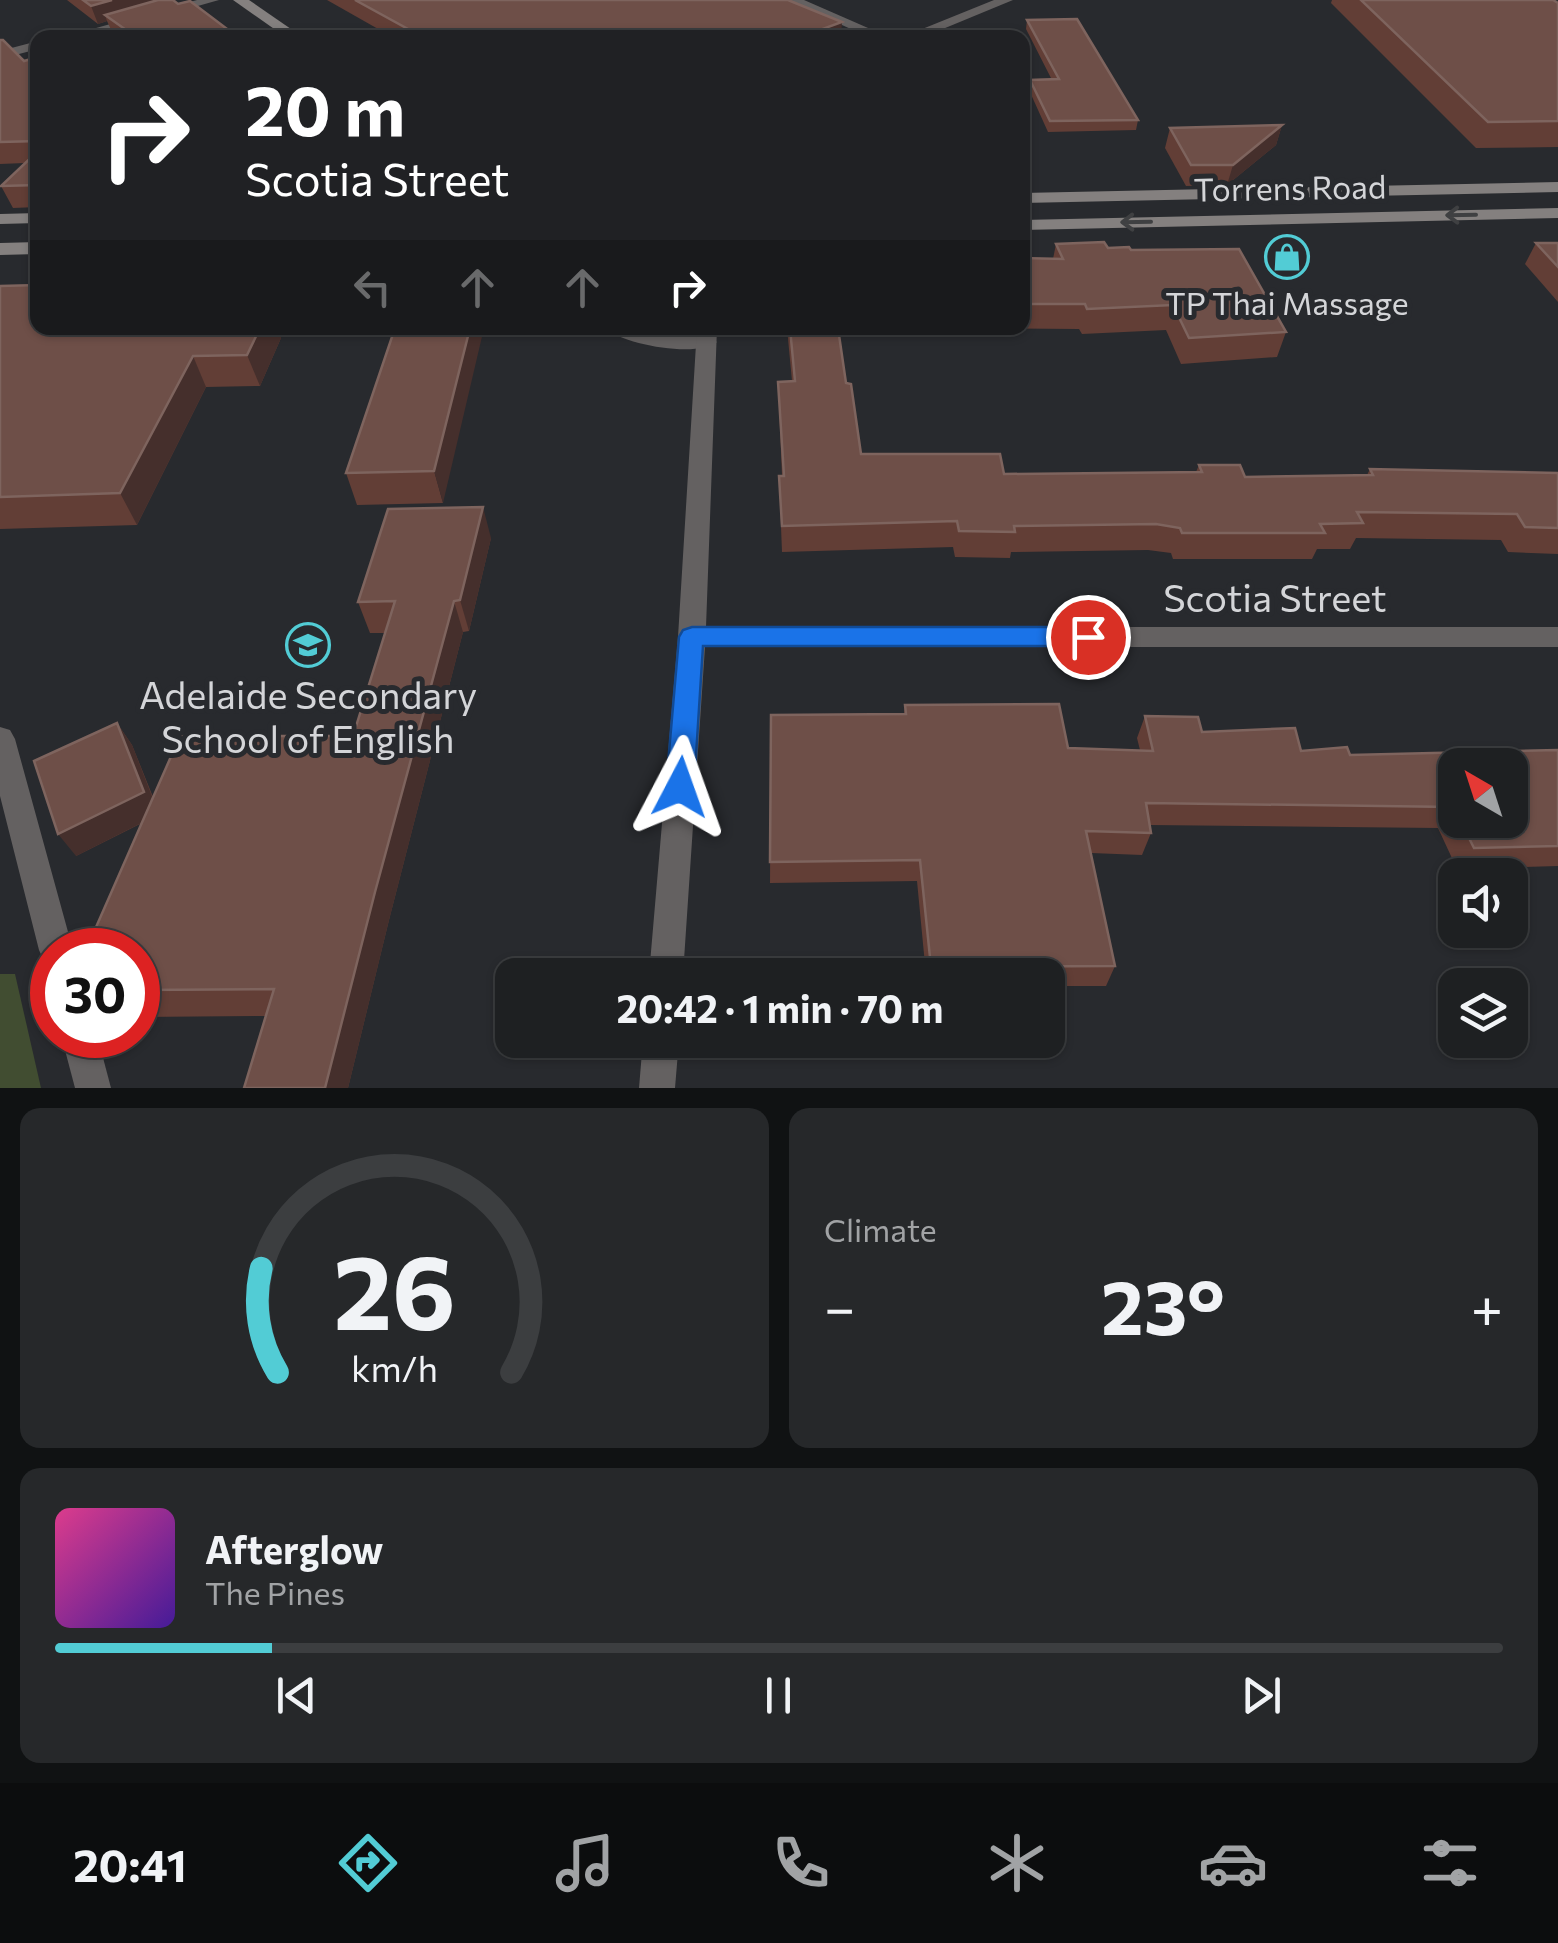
<!DOCTYPE html>
<meta charset="utf-8">
<style>
:root{--surface:#1e2022;--page:#26282a;--text:#f1f3f6;--muted:#a1a3a5;--line:#3c3e40;--accent:#52ccd5}
body{margin:0;font-family:Commissioner,sans-serif;background:var(--page);color:var(--text);height:100vh;display:flex;flex-direction:column;font-size:38px;white-space:nowrap}
*{box-sizing:border-box;margin:0}
p{font-size:32px;color:var(--muted)}
.icon{flex:none;width:55px;height:55px;fill:none;stroke:currentColor;stroke-width:2;stroke-linecap:round;stroke-linejoin:round}
.map{position:relative;height:1088px;overflow:hidden}
.sheet{display:flex;flex-direction:column;gap:20px;padding:20px;background:#101213;flex:1}
.sheet>*{flex:none}
.top-card{position:absolute;left:30px;top:30px;width:1000px;height:305px;border-radius:20px;box-shadow:0 2px 8px #0004,0 0 0 2px var(--line);background:#202124;color:#fff;overflow:hidden}
.needle{width:65px;rotate:321deg}
.fabs{position:absolute;left:1438px;top:748px;display:grid;gap:20px}
.fabs a{display:grid;place-items:center;width:90px;height:90px;border-radius:20px;background:var(--surface);box-shadow:0 2px 8px #0004,0 0 0 2px var(--line);font-size:50px}
.speed{position:absolute;left:30px;top:928px;display:flex;gap:20px;font-size:50px;font-weight:700;text-align:center}
.speed>*{display:grid;place-content:center;width:130px;height:130px;border-radius:50%;background:var(--surface);box-shadow:0 2px 8px #0004,0 0 0 2px var(--line);line-height:1}
.speed .limit{border:15px solid #d22;background:#fff;color:#111}
.pin{position:absolute;display:grid;place-items:center;width:85px;height:85px;color:#fff;margin:-42px;border:5px solid #fff;border-radius:50%;box-shadow:0 2px 10px #0007}
.me{position:absolute;width:110px;margin:-55px;rotate:4deg;stroke-linejoin:round;filter:drop-shadow(0 0 8px #0008)}
.turn{display:flex;align-items:center;gap:35px;height:210px;padding:0 50px;font-size:45px}
.turn .icon{width:130px;height:130px;stroke-width:2.5}
.turn b{display:block;font-size:70px;line-height:85px}
.lanes{display:flex;align-items:center;height:95px;padding:0 50px;background:#0003;justify-content:center;gap:50px;direction:ltr}
.lanes .off{opacity:.35}
.big{font-size:75px;font-weight:700;line-height:1.1}
.sheet .tile{flex:1;display:flex;flex-direction:column;justify-content:center;gap:15px;min-width:0;padding:0 35px;border-radius:20px;background:var(--page)}
.sheet .dial{align-items:center;gap:0}
.dial svg{height:260px;overflow:visible;fill:none;stroke:var(--line);stroke-width:7;stroke-linecap:round;text-anchor:middle}
.dial text{fill:var(--text);stroke:none}
.song{display:flex;align-items:center;gap:30px}
.cover{width:120px;height:120px;border-radius:15px;background:linear-gradient(135deg,hsl(330 70% 55%),hsl(260 70% 35%))}
.played{height:10px;border-radius:5px;background:linear-gradient(90deg,var(--accent) 15%,var(--line) 15%)}
.keys{display:flex;justify-content:space-around;direction:ltr}
.heat{display:flex;justify-content:space-between;align-items:center;font-size:55px;direction:ltr}
.sheet .tiles{flex:1;display:grid;gap:20px;grid-template-columns:1fr 1fr}
.tile:last-child{grid-column:span 2}
.trip{position:absolute;left:495px;top:958px;width:570px;height:100px;border-radius:20px;background:var(--surface);box-shadow:0 2px 8px #0004,0 0 0 2px var(--line);font-weight:700;line-height:100px;text-align:center}
.menu{display:flex;height:160px;justify-content:space-around;align-items:center;background:#0c0d0e;color:var(--muted)}
.menu .icon{width:70px;height:70px}
.menu .selected{color:var(--accent)}
.menu b{font-size:45px;color:var(--text)}
.map>svg:first-child{display:block}
.green{fill:#414d31}
.lines{fill:none;stroke-linecap:round;stroke-linejoin:round}
.lane{fill:#646161;fill-rule:evenodd}
.street{fill:#646161;fill-rule:evenodd}
.secondary{fill:#84807f;fill-rule:evenodd}
.wall{fill:#623e36;fill-rule:evenodd}
.shaded-wall{fill:#452f2c}
.building{fill:#6e4f48;stroke:#7e645e;stroke-width:2.5}
.oneway{stroke:#3f4042}
.route{fill:#1a73e8;stroke:#114b97;stroke-width:2.5}
.labels{text-anchor:middle;stroke-width:10;stroke-linejoin:round;paint-order:stroke}
.far-street-label{font-size:32px;fill:#d4d5d8;stroke:#282a2e}
.far-poi-label{font-size:32px;fill:#d4d5d8;stroke:#282a2e}
.street-label{font-size:38px;fill:#d4d5d8;stroke:#282a2e}
.poi-label{font-size:38px;fill:#d4d5d8;stroke:#282a2e}
</style>
<div class="map">
<svg width="1558" height="1088" viewBox="0 0 1558 1088">
<rect width="100%" height="100%" fill="#282a2e"/>
<!-- green -->
<path class="green" d="M 0,974 L 15,974 L 41,1088 L 0,1088 Z"/>
<g class="lines">
<!-- lane -->
<g class="lane">
<path d="M 605,328 L 707,336 L 717,342 C 698,358 623,345 605,328 Z"/>
<path d="M 0,727 L 10,730 L 15,739 L 73,950 L 52,950 L 52,965 L 44,961 L 39,950 L 0,796 Z"/>
<path d="M 61,1035 L 97,1035 L 111,1088 L 75,1088 Z"/>
</g>
<!-- street -->
<g class="street">
<path d="M 197,0 L 219,0 L 85,38 L 60,38 Z"/>
<path d="M 786,0 L 804,0 L 891,38 L 871,38 Z"/>
<path d="M 994,0 L 1013,0 L 921,38 L 900,38 Z"/>
<path d="M 38,41 L 38,49 L 0,59 L 0,51 Z"/>
<path d="M 697,328 L 717,328 L 706,627 L 1558,627 L 1558,647 L 705,647 L 683,975 L 649,975 L 678,637 Z"/>
<path d="M 643,1040 L 679,1040 L 675,1088 L 639,1088 Z"/>
</g>
<!-- secondary -->
<g class="secondary">
<path d="M 233,0 L 249,0 L 304,38 L 287,38 Z"/>
<path d="M 1558,182 L 1558,192 L 1022,203 L 1022,193 Z"/>
<path d="M 1558,208 L 1558,218 L 1022,230 L 1022,220 Z"/>
<path d="M 38,213 L 38,223 L 0,224 L 0,214 Z"/>
<path d="M 38,242 L 38,254 L 0,255 L 0,243 Z"/>
</g>
</g>
<!-- wall -->
<g class="wall">
<path d="M 67,0 L 173,0 L 239,38 L 115,36 L 113,34 L 107,21 L 98,24 Z"/>
<path d="M 327,0 L 788,0 L 841,38 L 394,38 Z"/>
<path d="M 1332,0 L 1553,0 L 1558,3 L 1558,147 L 1476,148 L 1331,3 Z"/>
<path d="M 1027,20 L 1138,120 L 1136,130 L 1048,132 L 1029,90 L 1030,80 L 1052,80 L 1026,29 Z"/>
<path d="M 0,40 L 24,61 L 38,57 L 38,207 L 13,208 L 1,186 L 25,163 L 0,164 Z"/>
<path d="M 1282,125 L 1276,145 L 1227,185 L 1186,186 L 1165,148 L 1170,128 Z"/>
<path d="M 1536,243 L 1558,243 L 1558,302 L 1525,264 Z"/>
<path d="M 1056,244 L 1131,250 L 1286,332 L 1277,357 L 1181,364 L 1166,330 L 1082,334 L 1079,329 L 966,328 L 1022,328 L 1022,258 L 1053,259 Z"/>
<path d="M 0,286 L 38,328 L 278,328 L 281,338 L 260,386 L 206,387 L 137,525 L 0,529 Z"/>
<path d="M 395,328 L 443,503 L 357,505 L 346,473 Z"/>
<path d="M 787,328 L 861,328 L 838,329 L 846,383 L 861,454 L 1004,474 L 1196,472 L 1199,465 L 1245,477 L 1367,475 L 1370,469 L 1558,473 L 1558,554 L 1508,552 L 1501,540 L 1356,538 L 1350,549 L 1317,549 L 1312,559 L 1173,559 L 1171,553 L 1148,550 L 1011,552 L 1010,558 L 955,557 L 953,547 L 782,552 L 779,476 L 782,476 L 778,382 L 792,381 Z"/>
<path d="M 491,538 L 469,631 L 463,632 L 389,920 L 348,1088 L 244,1088 L 266,1016 L 138,1017 L 138,950 L 142,823 L 76,856 L 117,723 L 132,745 L 153,797 L 353,736 L 385,633 L 370,633 L 358,602 Z"/>
<path d="M 905,705 L 1068,748 L 1140,750 L 1137,738 L 1145,716 L 1202,732 L 1301,751 L 1350,755 L 1558,750 L 1558,866 L 1457,869 L 1438,828 L 1149,825 L 1151,833 L 1142,855 L 1091,853 L 1115,966 L 1106,986 L 1048,986 L 1048,975 L 926,975 L 917,881 L 770,883 L 771,715 L 904,714 ZM 1455,765 L 1510,820 L 1455,820 Z"/>
</g>
<!-- shaded-wall -->
<g class="shaded-wall">
<path d="M 112,0 L 159,0 L 105,15 L 107,21 L 98,24 L 91,6 Z"/>
<path d="M 842,22 L 841,38 L 798,38 Z"/>
<path d="M 1282,125 L 1276,145 L 1227,185 L 1233,165 Z"/>
<path d="M 260,328 L 278,328 L 281,338 L 260,386 L 247,355 Z"/>
<path d="M 470,328 L 484,328 L 443,503 L 434,471 Z"/>
<path d="M 193,356 L 206,387 L 137,525 L 120,493 Z"/>
<path d="M 483,507 L 491,538 L 469,631 L 460,600 Z"/>
<path d="M 454,601 L 463,632 L 389,920 L 348,1088 L 325,1088 L 375,892 Z"/>
<path d="M 117,723 L 132,745 L 159,814 L 76,856 L 58,834 Z"/>
</g>
<!-- building -->
<g class="building">
<path d="M 83,0 L 112,0 L 91,6 Z"/>
<path d="M 158,0 L 173,0 L 178,4 L 190,1 L 239,38 L 110,38 L 129,32 L 105,15 Z"/>
<path d="M 355,0 L 788,0 L 842,22 L 798,38 L 405,38 L 417,34 Z"/>
<path d="M 1361,0 L 1553,0 L 1558,3 L 1558,121 L 1488,122 Z"/>
<path d="M 1077,19 L 1138,120 L 1050,121 L 1030,80 L 1059,79 L 1027,20 Z"/>
<path d="M 0,40 L 3,40 L 24,61 L 38,57 L 38,141 L 0,142 Z"/>
<path d="M 1282,125 L 1233,165 L 1191,165 L 1170,128 Z"/>
<path d="M 38,151 L 38,185 L 1,186 Z"/>
<path d="M 1104,242 L 1108,248 L 1129,247 L 1131,250 L 1239,249 L 1286,332 L 1189,338 L 1173,305 L 1087,309 L 1085,304 L 1022,304 L 1022,258 L 1063,259 L 1056,244 Z"/>
<path d="M 1536,243 L 1558,243 L 1558,267 Z"/>
<path d="M 38,285 L 38,328 L 260,328 L 247,355 L 193,356 L 120,493 L 0,497 L 0,286 Z"/>
<path d="M 395,328 L 470,328 L 434,471 L 346,473 Z"/>
<path d="M 790,328 L 838,328 L 846,383 L 851,384 L 861,454 L 1000,454 L 1004,474 L 1202,472 L 1199,465 L 1240,465 L 1245,477 L 1373,475 L 1370,469 L 1558,473 L 1558,528 L 1525,527 L 1517,514 L 1357,512 L 1363,523 L 1320,524 L 1325,533 L 1182,533 L 1180,528 L 1156,524 L 1014,526 L 1015,532 L 959,531 L 957,521 L 782,526 L 779,476 L 784,476 L 778,382 L 795,381 Z"/>
<path d="M 483,507 L 460,600 L 454,601 L 375,892 L 325,1088 L 244,1088 L 274,989 L 138,990 L 138,950 L 86,950 L 180,736 L 353,736 L 395,601 L 358,602 L 388,509 Z"/>
<path d="M 1059,704 L 1068,748 L 1153,751 L 1145,716 L 1198,717 L 1202,732 L 1295,728 L 1301,751 L 1347,747 L 1350,755 L 1558,750 L 1558,846 L 1474,848 L 1460,820 L 1510,820 L 1510,765 L 1455,765 L 1455,809 L 1454,807 L 1146,803 L 1151,833 L 1086,831 L 1115,966 L 931,967 L 920,860 L 770,862 L 771,715 L 906,714 L 905,705 Z"/>
<path d="M 117,723 L 144,792 L 58,834 L 34,761 Z"/>
</g>
<!-- one-way arrows -->
<defs><path id="oneway-shaft" d="M-6 0H5M1.5-3L5.5 0L1.5 3" fill="none" stroke-width="1.6" stroke-linecap="round" stroke-linejoin="round" transform="scale(2.5)"/></defs>
<g class="oneway">
<use href="#oneway-shaft" transform="translate(1461 215) rotate(179)"/>
<use href="#oneway-shaft" transform="translate(1136 222) rotate(179)"/>
</g>
<!-- route -->
<path class="route" d="M 692,627 L 1088,627 L 1097,630 L 1101,637 L 1097,643 L 1088,646 L 703,646 L 694,787 L 690,795 L 680,799 L 671,795 L 666,787 L 679,637 L 683,630 Z"/>
<!-- icons -->
<defs>
<g id="shop-ring" transform="scale(2.25)"><circle r="9.5" fill="#282a2e" stroke="#52ccd5" stroke-width="1.5"/><path d="M-5-2.5h2.3a2.7 3.5 0 0 1 5.4 0H5L5.5 6h-11ZM-1.5-2.5h3a1.5 2.3 0 0 0-3 0Z" fill="#52ccd5"/></g>
<g id="school-ring" transform="scale(2.25)"><circle r="9.5" fill="#282a2e" stroke="#52ccd5" stroke-width="1.5"/><path d="M0-5L7-2L0 1L-7-2ZM-4 1L0 2.5L4 1V4Q0 6-4 4Z" fill="#52ccd5"/></g>
</defs>
<g fill-rule="evenodd">
<use href="#shop-ring" x="1287" y="257"/>
<use href="#school-ring" x="308" y="645"/>
</g>
<g class="labels">
<!-- far-street labels -->
<g class="far-street-label">
<text transform="translate(1290 189) rotate(-1)" y="11">Torrens Road</text>
</g>
<!-- far-poi labels -->
<g class="far-poi-label">
<text x="1287" y="315">TP Thai Massage</text>
</g>
<!-- street labels -->
<g class="street-label">
<text x="1275" y="612">Scotia Street</text>
</g>
<!-- poi labels -->
<g class="poi-label">
<text x="308" y="709">Adelaide Secondary<tspan x="308" dy="44">School of English</tspan></text>
</g>
</g>
</svg>
<div class="fabs">
<a><svg class="needle" viewBox="-14 -14 28 28"><path d="M0-13l5 13h-10z" fill="#e53935"/><path d="M0 13l5-13h-10z" fill="#a1a3a5"/></svg></a>
<a><svg class="icon" aria-label="sound" viewBox="0 0 24 24"><path d="M4 9h4l5-4v14l-5-4H4zM17 9q2 3 0 6"/></svg></a>
<a><svg class="icon" aria-label="layers" viewBox="0 0 24 24"><path d="M12 4l9 5-9 5-9-5zM3 14l9 5 9-5"/></svg></a>
</div>
<div class="speed"><div class="limit">30</div></div>
<div class="pin" style="left:1088px;top:637px;background:#d93025"><svg class="icon" aria-label="arrive" viewBox="0 0 24 24"><path d="M6 21V4h12l-3 4 3 4H6"/></svg></div>
<svg class="me" style="left:680px;top:787px" viewBox="-20 -20 40 40"><path d="M0-17L14 15 0 8-14 15z" fill="#1a73e8" stroke="#fff" stroke-width="4"/></svg>
<div class="trip">20:42 · 1 min · 70 m</div>
<div class="top-card">
<div class="turn"><svg class="icon" aria-label="right" viewBox="0 0 24 24"><path d="M7 20v-9h11M14 6l5 5-5 5"/></svg><div><b>20 m</b>Scotia Street</div></div>
<div class="lanes"><svg class="icon off" aria-label="left" viewBox="0 0 24 24"><path d="M17 20v-9H6M10 6l-5 5 5 5"/></svg><svg class="icon off" aria-label="ahead" viewBox="0 0 24 24"><path d="M12 20V5M6 11l6-6 6 6"/></svg><svg class="icon off" aria-label="ahead" viewBox="0 0 24 24"><path d="M12 20V5M6 11l6-6 6 6"/></svg><svg class="icon" aria-label="right" viewBox="0 0 24 24"><path d="M7 20v-9h11M14 6l5 5-5 5"/></svg></div>
</div>
</div>
<section class="sheet">
<div class="tiles">
<div class="tile dial"><svg viewBox="0 0 100 80">
<path d="M14 69A42 42 0 1 1 86 69"/>
<path d="M14 69A42 42 0 0 1 9 37" stroke="#52ccd5"/>
<text x="50" y="56" font-size="32" font-weight="700">26</text>
<text x="50" y="72" font-size="11">km/h</text>
</svg></div>
<div class="tile"><p>Climate</p>
<div class="heat"><a>−</a><b class="big">23°</b><a>+</a></div>
</div>
<div class="tile">
<div class="song"><i class="cover"></i><div><b>Afterglow</b><p>The Pines</p></div></div>
<div class="played"></div>
<div class="keys"><svg class="icon" aria-label="previous" viewBox="0 0 24 24"><path d="M18 5L8 12l10 7zM5 5v14"/></svg><svg class="icon" aria-label="pause" viewBox="0 0 24 24"><path d="M8 5v14M16 5v14"/></svg><svg class="icon" aria-label="next" viewBox="0 0 24 24"><path d="M6 5l10 7-10 7zM19 5v14"/></svg></div>
</div>
</div>
</section>
<nav class="menu">
<b>20:41</b>
<svg class="icon selected" aria-label="directions" viewBox="0 0 24 24"><path d="M12 3l9 9-9 9-9-9zM9 14v-3h6M13 9l2 2-2 2"/></svg>
<svg class="icon" aria-label="music" viewBox="0 0 24 24"><path d="M9 18V5l10-2v13"/><circle cx="6" cy="18" r="3"/><circle cx="16" cy="16" r="3"/></svg>
<svg class="icon" aria-label="phone" viewBox="0 0 24 24"><path d="M5 4h4l2 5-3 2q2 4 5 5l2-3 5 2v4C11 20 4 13 5 4z"/></svg>
<svg class="icon" aria-label="climate" viewBox="0 0 24 24"><path d="M12 3v18M4 7l16 10M4 17L20 7"/></svg>
<svg class="icon" aria-label="car" viewBox="0 0 24 24"><path d="M5 17H2v-5l4-1 3-4h7l3 4 3 1v5h-3M9 17h6M6 11h13"/><circle cx="7" cy="17" r="2"/><circle cx="17" cy="17" r="2"/></svg>
<svg class="icon" aria-label="filters" viewBox="0 0 24 24"><path d="M4 7h16M4 17h16"/><circle cx="9" cy="7" r="2"/><circle cx="15" cy="17" r="2"/></svg>
</nav>
